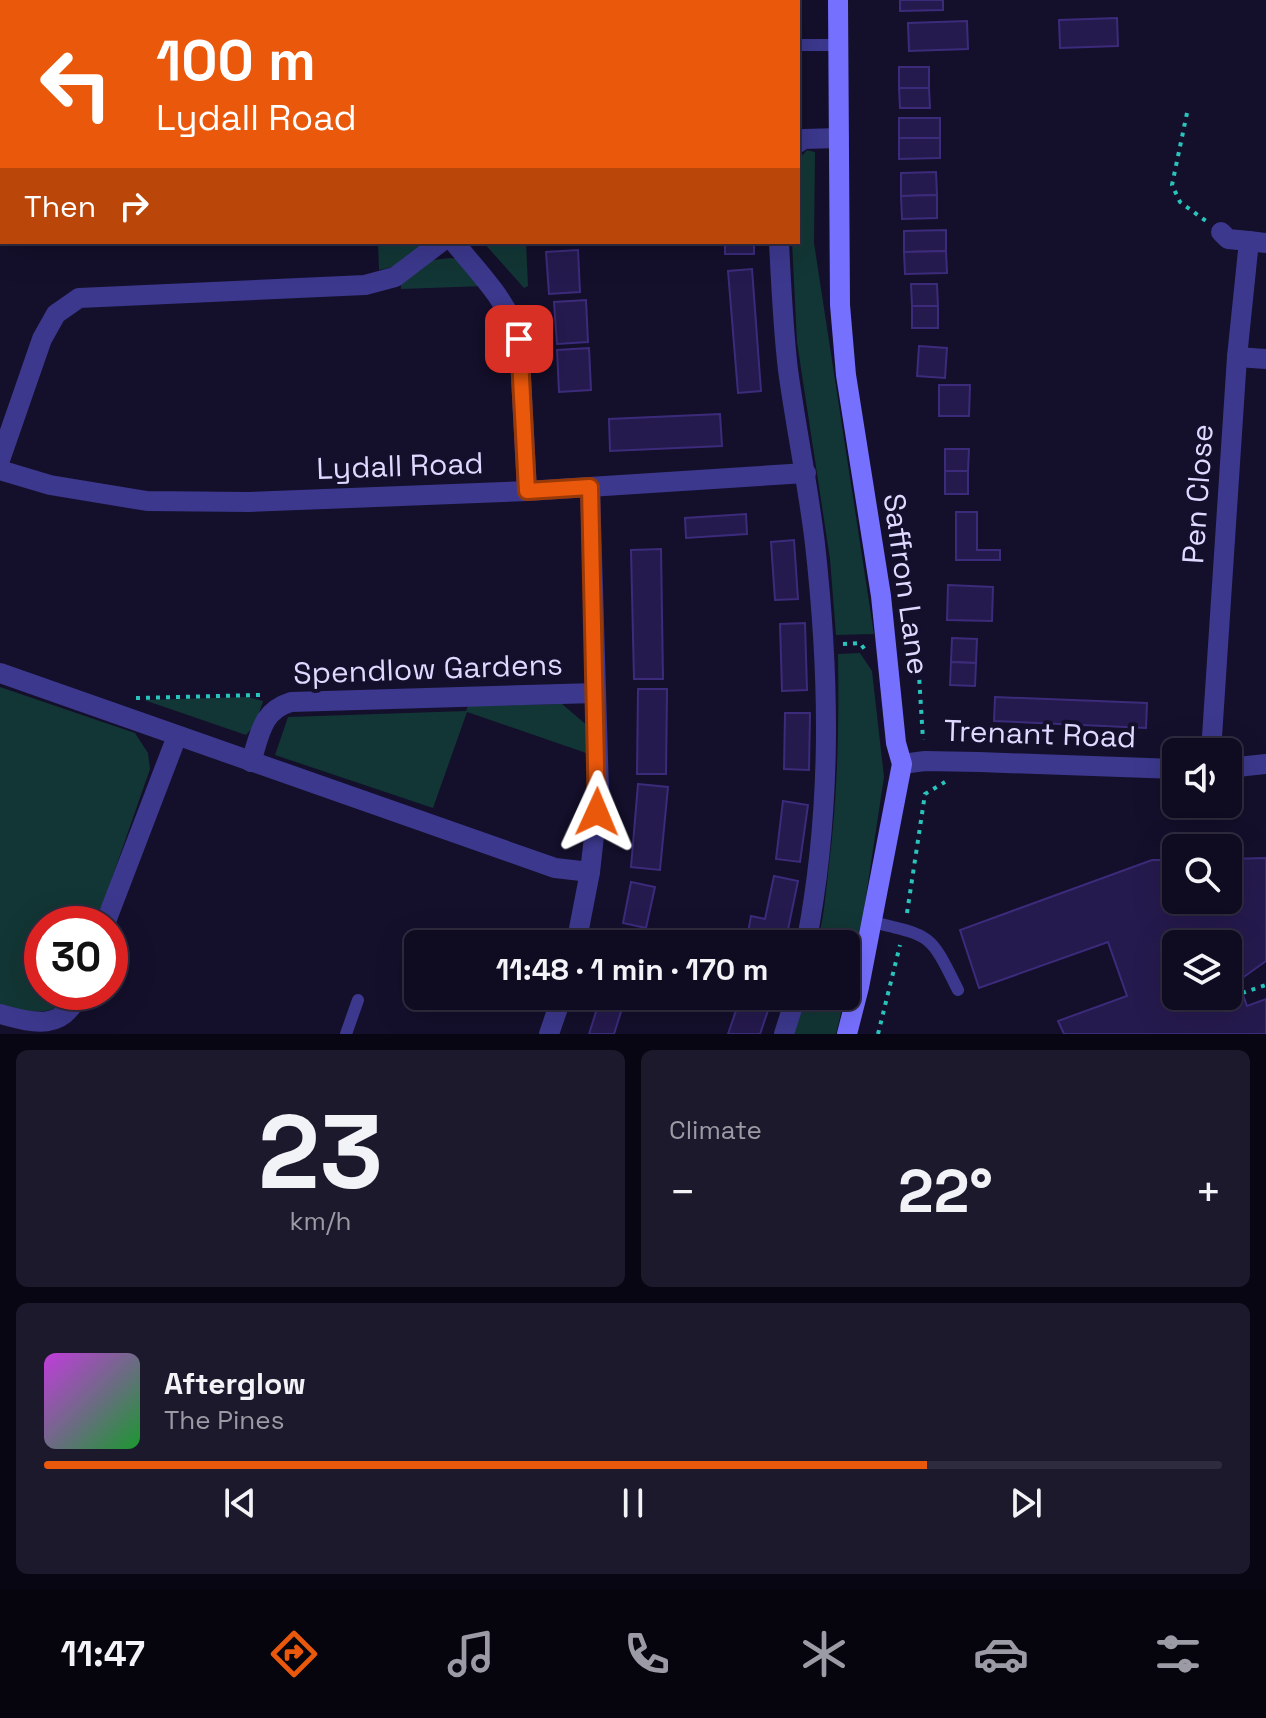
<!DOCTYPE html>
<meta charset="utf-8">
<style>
:root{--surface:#0f0b20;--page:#1d192d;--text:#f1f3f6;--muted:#9b9ba5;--line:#2f2b3e;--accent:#ea580c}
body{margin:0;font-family:"Space Grotesk",sans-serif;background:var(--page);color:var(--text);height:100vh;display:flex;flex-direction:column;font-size:30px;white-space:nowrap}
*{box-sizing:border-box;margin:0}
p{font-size:26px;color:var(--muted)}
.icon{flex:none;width:44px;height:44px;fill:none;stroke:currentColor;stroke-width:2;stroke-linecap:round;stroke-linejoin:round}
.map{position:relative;height:1034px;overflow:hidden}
.details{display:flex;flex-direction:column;gap:16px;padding:16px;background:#080612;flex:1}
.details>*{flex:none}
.guide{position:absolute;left:0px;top:0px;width:800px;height:244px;box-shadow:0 8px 32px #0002,0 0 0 2px var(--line);background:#ea580c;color:#fff;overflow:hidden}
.fabs{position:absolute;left:1162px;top:738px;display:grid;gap:16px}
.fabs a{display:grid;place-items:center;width:80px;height:80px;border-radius:12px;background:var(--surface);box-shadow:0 8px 32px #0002,0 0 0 2px var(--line);font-size:40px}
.speed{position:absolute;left:24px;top:906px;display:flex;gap:16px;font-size:40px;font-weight:700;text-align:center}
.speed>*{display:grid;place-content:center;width:104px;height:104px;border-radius:50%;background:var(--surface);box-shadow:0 8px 32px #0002,0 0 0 2px var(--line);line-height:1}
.speed .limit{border:12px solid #d22;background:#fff;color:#111}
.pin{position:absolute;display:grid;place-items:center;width:68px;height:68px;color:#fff;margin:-34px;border-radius:16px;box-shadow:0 4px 12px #0006}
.me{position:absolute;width:88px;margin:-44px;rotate:1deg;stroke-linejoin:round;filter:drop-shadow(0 0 6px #0008)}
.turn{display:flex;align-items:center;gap:28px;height:168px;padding:0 24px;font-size:36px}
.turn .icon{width:104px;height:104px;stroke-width:2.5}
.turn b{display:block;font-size:56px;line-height:68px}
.then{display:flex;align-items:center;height:76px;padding:0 24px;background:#0003;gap:16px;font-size:30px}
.big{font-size:60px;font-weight:800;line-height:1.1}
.details .tile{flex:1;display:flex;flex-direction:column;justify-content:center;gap:12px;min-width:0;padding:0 28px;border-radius:12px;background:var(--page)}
.details .dial{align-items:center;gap:0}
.dial b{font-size:104px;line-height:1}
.song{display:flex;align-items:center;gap:24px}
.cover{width:96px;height:96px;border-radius:12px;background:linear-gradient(135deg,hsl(290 70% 55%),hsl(130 70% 35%))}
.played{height:8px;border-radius:4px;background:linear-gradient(90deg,var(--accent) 75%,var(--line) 75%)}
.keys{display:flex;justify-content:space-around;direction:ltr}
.heat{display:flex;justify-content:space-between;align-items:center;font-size:44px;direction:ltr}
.details .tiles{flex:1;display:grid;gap:16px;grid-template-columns:1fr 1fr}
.tile:last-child{grid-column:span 2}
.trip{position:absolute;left:404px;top:930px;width:456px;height:80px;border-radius:12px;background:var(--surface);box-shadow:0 8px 32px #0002,0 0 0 2px var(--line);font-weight:800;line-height:80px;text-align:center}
.dock{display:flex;height:128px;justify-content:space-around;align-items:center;background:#06040d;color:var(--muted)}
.dock .icon{width:56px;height:56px}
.dock .current{color:var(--accent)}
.dock b{font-size:36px;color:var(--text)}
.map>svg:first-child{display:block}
.green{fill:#123635}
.building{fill:#251a4d;stroke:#3c2b7b;stroke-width:2;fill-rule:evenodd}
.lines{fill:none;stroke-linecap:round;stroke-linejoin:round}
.path{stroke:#29c4bc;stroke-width:4;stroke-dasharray:4 6;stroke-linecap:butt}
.service{stroke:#3c388d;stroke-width:12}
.minor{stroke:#3c388d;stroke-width:20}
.secondary{stroke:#7670ff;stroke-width:20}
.route-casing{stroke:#983908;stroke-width:20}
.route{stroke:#ea580c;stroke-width:14}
.labels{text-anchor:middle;stroke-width:8;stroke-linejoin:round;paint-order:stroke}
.street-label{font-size:30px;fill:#ded9ff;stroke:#140f2b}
</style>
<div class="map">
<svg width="1266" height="1034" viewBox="0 0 1266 1034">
<rect width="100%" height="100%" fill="#140f2b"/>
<!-- green -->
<g class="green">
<path d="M 807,150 L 815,152 L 814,243 L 874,634 L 836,635 L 830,559 L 797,342 L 792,242 L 798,242 L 798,160 Z"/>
<path d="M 378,242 L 425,242 L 393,267 L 379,270 Z"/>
<path d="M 483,242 L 526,242 L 528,286 L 524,288 Z"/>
<path d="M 450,258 L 459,259 L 485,286 L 401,289 L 401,282 L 433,260 Z"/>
<path d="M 860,653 L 872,671 L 884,777 L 860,936 L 846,992 L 846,944 L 817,944 C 824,918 826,891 829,864 C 838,794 839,725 838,654 Z"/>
<path d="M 0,687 L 135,733 L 148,753 L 150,769 L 96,924 L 42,924 L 42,992 L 72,992 C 58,1020 23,1012 0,1004 Z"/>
<path d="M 247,697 L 263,701 L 255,725 L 246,735 L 144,700 Z"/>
<path d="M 562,704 L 589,727 L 589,754 L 467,712 L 433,808 L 275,755 L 288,717 L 466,711 L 468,706 Z"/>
<path d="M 803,996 L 845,996 L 836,1034 L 793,1034 Z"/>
</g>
<!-- building -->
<g class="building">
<path d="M 900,0 L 943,0 L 943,10 L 900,11 Z"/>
<path d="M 1117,18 L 1118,46 L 1060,48 L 1059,20 Z"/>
<path d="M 967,21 L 968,49 L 909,51 L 908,23 Z"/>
<rect x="899" y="67" width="30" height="21"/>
<path d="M 899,88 L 929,88 L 930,108 L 900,108 Z"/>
<rect x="899" y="118" width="41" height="20"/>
<path d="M 899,138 L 940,138 L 940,158 L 899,159 Z"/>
<path d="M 936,172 L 937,195 L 901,196 L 901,173 Z"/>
<path d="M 937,195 L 937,218 L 902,219 L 901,196 Z"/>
<path d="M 946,230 L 946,251 L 904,252 L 904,231 Z"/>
<rect x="725" y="242" width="29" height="12"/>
<path d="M 578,250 L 580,292 L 549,294 L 546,252 Z"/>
<path d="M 946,251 L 947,273 L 905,274 L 904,252 Z"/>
<path d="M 752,269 L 761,391 L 738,393 L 728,271 Z"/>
<path d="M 911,284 L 937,284 L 938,306 L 912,306 Z"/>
<path d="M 586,300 L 588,342 L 557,344 L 554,302 Z"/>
<rect x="912" y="306" width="26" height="22"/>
<path d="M 919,346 L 947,348 L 945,378 L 917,376 Z"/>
<path d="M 589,348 L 591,390 L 559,392 L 557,350 Z"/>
<path d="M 939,385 L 970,385 L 969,416 L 939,416 Z"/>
<path d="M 720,414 L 722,446 L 610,451 L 609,419 Z"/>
<path d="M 945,449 L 969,449 L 968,471 L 945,471 Z"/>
<rect x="945" y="471" width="23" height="23"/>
<path d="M 956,512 L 977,512 L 977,550 L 1000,550 L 1000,560 L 956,560 Z"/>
<path d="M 746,514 L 747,534 L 686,538 L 685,518 Z"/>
<path d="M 794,540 L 798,599 L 775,600 L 771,542 Z"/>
<path d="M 661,549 L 663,679 L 634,679 L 631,550 Z"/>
<path d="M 948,585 L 993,587 L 992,621 L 947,620 Z"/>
<path d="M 805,623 L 807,690 L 782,691 L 780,624 Z"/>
<path d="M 952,638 L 977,639 L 976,663 L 951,662 Z"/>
<path d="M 951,662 L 976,663 L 975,686 L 950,685 Z"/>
<path d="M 638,689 L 667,689 L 666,774 L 637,774 Z"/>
<path d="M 995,697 L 1147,703 L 1146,728 L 994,721 Z"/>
<path d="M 785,713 L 810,713 L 809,770 L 784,769 Z"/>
<path d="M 638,784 L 668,787 L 660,870 L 631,867 Z"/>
<path d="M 783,801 L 808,805 L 800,862 L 776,859 Z"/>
<path d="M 1266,858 L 1266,961 L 1238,981 L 1247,1006 L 1266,999 L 1266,1034 L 1064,1034 L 1058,1021 L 1127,996 L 1108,942 L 979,988 L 960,930 L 1152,860 L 1176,860 L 1176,900 L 1228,900 L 1228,859 ZM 1176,944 L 1228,944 L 1228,996 L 1176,996 Z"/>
<path d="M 774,876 L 798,881 L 785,944 L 746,944 L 751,916 L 765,919 Z"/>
<path d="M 631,882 L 655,887 L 646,928 L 623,923 Z"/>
<path d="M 601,996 L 626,996 L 614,1034 L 589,1034 Z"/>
<path d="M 741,996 L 773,996 L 760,1034 L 728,1034 Z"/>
</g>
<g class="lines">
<!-- path -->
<g class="path">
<path d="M 1187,113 L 1172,185 L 1180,202 L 1206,221"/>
<path d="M 843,644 L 860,643 L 866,651"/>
<path d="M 909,659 L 918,659 L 923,740"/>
<path d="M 136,698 L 260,695"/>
<path d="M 907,913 L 925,794 L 945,782"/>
<path d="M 1242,993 L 1266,985"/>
<path d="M 878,1034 L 900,945"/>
</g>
<!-- service -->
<g class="service">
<path d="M 579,0 L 579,2"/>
<path d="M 798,45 L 839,45"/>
<path d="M 872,922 C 933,936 930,934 958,990"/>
<path d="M 346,1034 L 358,1000"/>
</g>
<!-- minor -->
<g class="minor">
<path d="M 375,0 L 375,2"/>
<path d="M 145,2 L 145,0"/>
<path d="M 798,143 L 804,139 L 839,138"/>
<path d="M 1221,232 L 1228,239 L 1249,241"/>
<path d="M 454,242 C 480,275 506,298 519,339 L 527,491"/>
<path d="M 779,242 C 781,284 783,327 788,370 C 796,428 808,485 815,544 C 830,679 832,810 806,944"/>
<path d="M 1237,357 L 1266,359"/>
<path d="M 0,460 L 42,339 L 56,314 L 79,298 L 365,285 L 395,277 L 441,242"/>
<path d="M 0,470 L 50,485 L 147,501 L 249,502 L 527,491 L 806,473"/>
<path d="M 0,673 L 555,868 L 590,872"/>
<path d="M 1211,752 L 1237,357 L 1249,241 L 1266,243"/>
<path d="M 251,762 C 260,735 261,711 291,702 L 596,693"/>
<path d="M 902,764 L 925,761 L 979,762 L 1176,769"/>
<path d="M 1228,768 L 1266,764"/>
<path d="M 105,924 L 177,736"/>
<path d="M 576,944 L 590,872 L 599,792 L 590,487"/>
<path d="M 0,1014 C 33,1023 64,1032 79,992"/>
<path d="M 549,1034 L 562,996"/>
<path d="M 784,1034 L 796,996"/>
</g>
<!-- secondary -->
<path class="secondary" d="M 838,0 L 840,305 L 846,375 L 881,596 L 896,743 L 902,764 L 859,987 L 847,1034"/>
</g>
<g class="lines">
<!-- route casing -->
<g class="route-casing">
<path id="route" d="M 519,339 L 527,491 L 590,487 L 597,812"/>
</g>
<!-- route -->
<use href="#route" class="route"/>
</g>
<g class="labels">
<!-- street labels -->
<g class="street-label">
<text transform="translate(400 466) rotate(-2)" y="10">Lydall Road</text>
<text transform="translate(1198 494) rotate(-86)" y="10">Pen Close</text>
<text transform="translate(906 584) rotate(82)" y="10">Saffron Lane</text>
<text transform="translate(428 669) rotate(-2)" y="10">Spendlow Gardens</text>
<text transform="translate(1040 734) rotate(2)" y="10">Trenant Road</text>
</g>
</g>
</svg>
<div class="fabs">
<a><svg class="icon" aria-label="sound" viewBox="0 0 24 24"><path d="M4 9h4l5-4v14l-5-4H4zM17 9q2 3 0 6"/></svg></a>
<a><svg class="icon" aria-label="search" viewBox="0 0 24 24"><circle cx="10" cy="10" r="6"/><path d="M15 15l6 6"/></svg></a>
<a><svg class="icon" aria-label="layers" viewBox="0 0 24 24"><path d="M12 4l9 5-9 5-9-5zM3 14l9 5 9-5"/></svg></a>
</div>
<div class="speed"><div class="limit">30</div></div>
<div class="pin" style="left:519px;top:339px;background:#d93025"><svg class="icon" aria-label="arrive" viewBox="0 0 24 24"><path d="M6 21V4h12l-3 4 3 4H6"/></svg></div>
<svg class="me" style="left:597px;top:812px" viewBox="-20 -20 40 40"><path d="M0-17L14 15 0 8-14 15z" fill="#ea580c" stroke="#fff" stroke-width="4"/></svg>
<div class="trip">11:48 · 1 min · 170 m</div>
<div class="guide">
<div class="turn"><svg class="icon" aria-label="left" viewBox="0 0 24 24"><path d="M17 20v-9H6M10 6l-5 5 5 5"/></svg><div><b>100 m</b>Lydall Road</div></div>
<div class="then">Then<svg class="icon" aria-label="right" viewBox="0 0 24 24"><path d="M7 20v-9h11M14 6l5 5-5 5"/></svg></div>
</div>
</div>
<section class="details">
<div class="tiles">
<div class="tile dial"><b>23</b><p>km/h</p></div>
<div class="tile"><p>Climate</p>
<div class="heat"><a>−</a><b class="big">22°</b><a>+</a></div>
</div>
<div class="tile">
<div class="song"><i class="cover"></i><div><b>Afterglow</b><p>The Pines</p></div></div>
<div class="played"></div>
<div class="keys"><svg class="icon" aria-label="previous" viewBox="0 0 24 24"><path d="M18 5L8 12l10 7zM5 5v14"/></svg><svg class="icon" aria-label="pause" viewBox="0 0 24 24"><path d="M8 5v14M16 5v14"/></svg><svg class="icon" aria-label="next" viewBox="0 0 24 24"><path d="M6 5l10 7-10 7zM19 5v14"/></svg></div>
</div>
</div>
</section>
<nav class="dock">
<b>11:47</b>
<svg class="icon current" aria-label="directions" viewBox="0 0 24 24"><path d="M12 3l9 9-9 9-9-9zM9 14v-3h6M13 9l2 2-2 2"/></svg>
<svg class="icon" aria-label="music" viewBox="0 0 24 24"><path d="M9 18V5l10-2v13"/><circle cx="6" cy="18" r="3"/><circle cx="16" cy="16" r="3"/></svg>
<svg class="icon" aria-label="phone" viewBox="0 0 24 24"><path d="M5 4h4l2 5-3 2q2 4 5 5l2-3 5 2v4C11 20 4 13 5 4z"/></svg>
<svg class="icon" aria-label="climate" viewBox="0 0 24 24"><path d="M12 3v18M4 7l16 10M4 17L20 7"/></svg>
<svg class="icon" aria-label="car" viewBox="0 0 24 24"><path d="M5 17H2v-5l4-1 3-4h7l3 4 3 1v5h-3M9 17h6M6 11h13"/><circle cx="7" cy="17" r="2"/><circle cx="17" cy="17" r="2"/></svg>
<svg class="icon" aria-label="filters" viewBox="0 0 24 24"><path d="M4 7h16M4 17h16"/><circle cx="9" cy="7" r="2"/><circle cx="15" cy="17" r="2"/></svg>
</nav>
